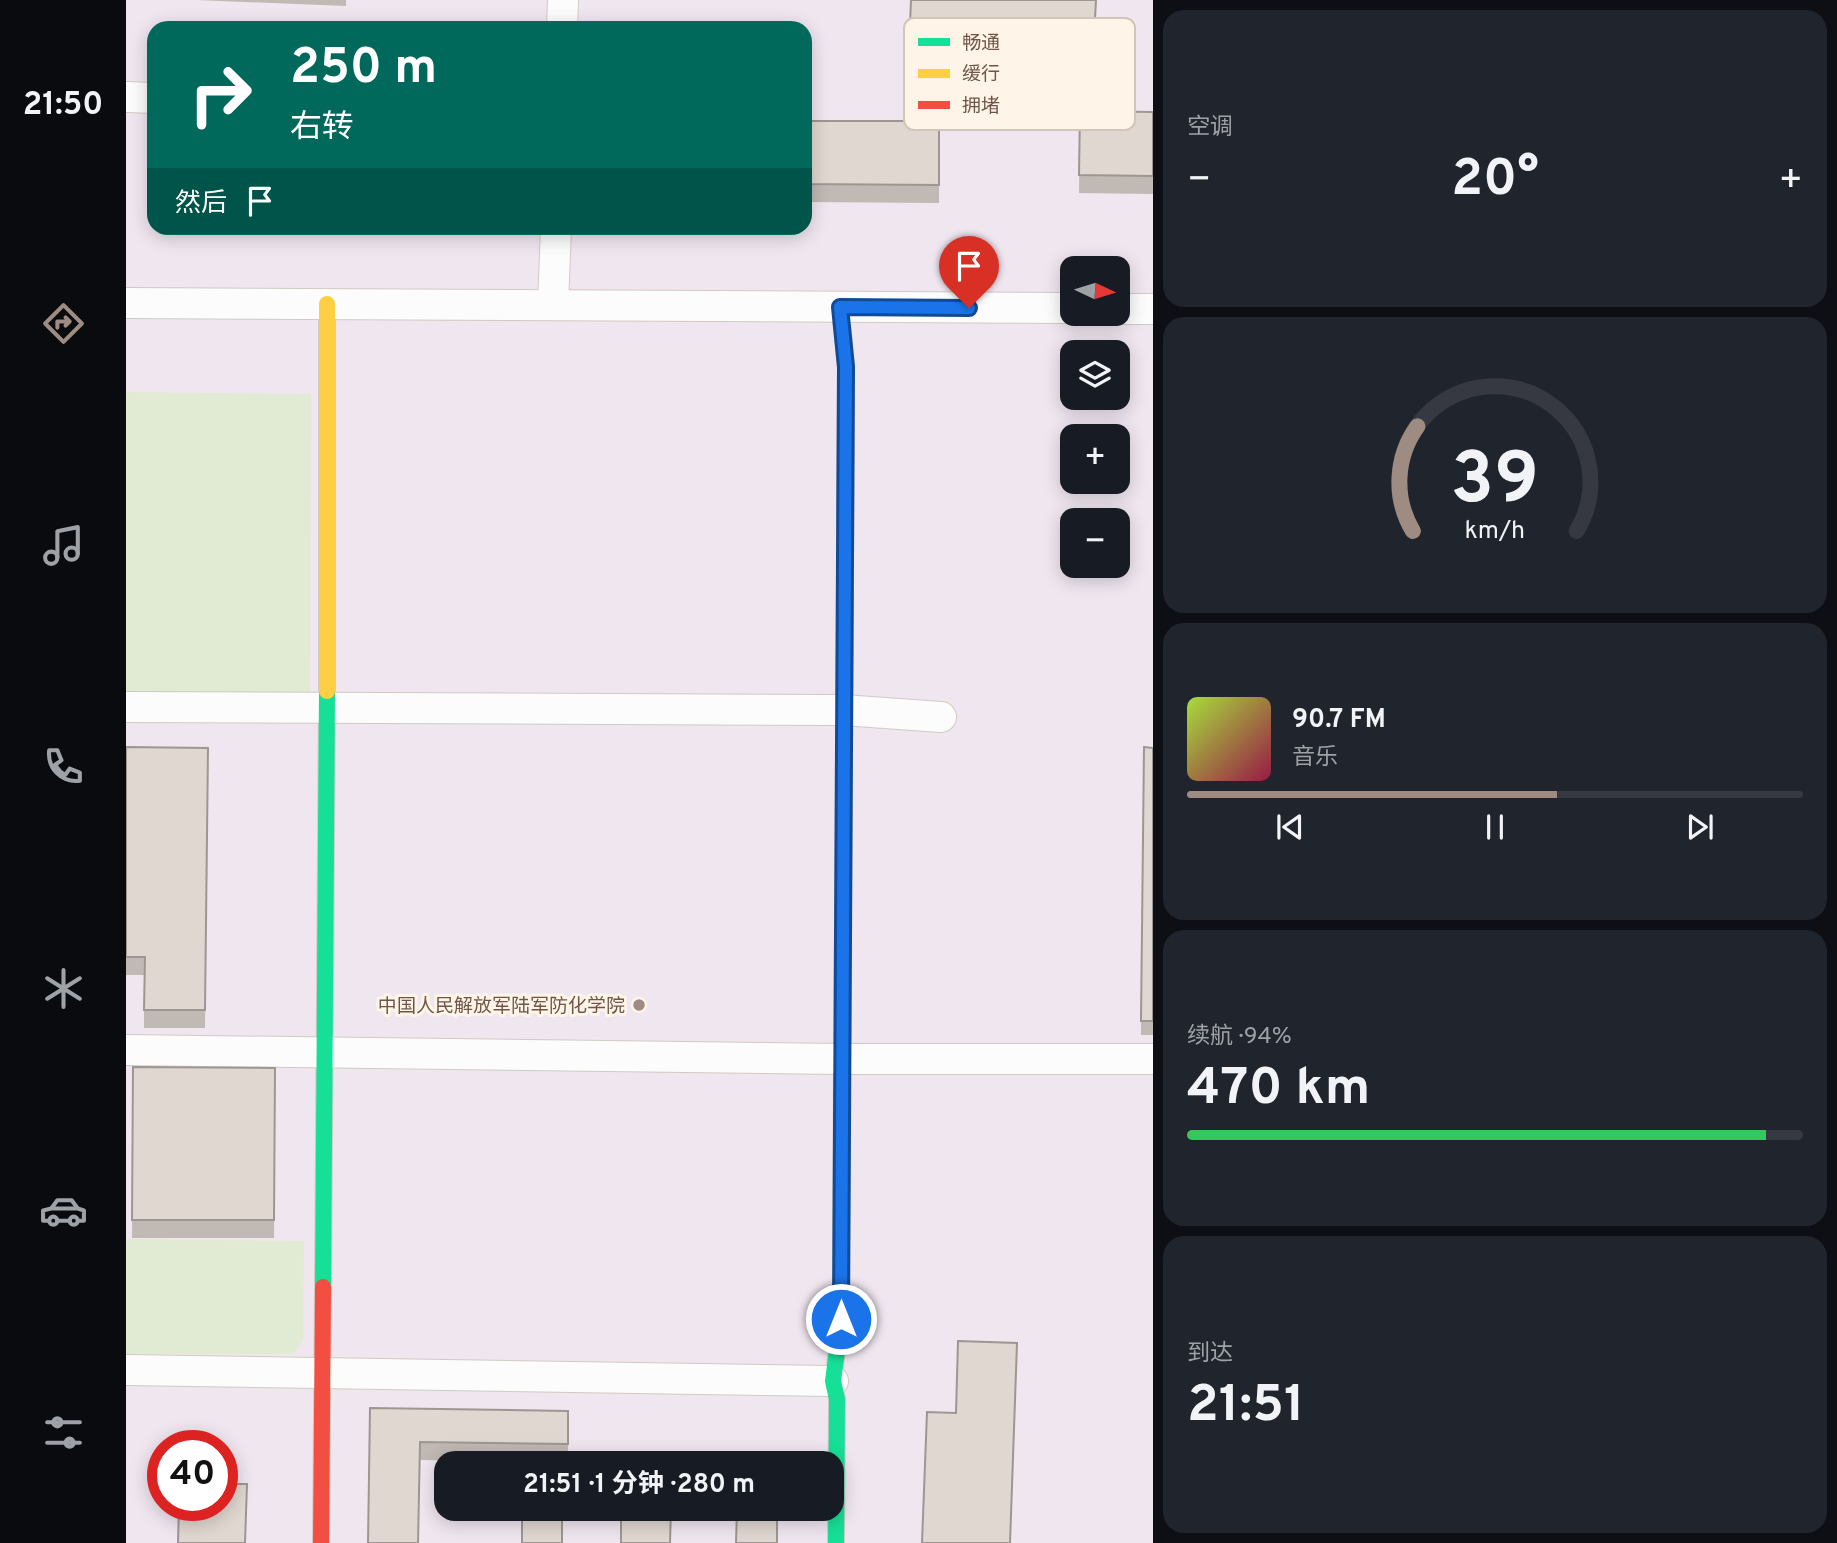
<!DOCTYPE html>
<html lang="zh">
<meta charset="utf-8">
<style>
:root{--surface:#171b24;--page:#20242c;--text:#f1f3f6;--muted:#9ea1a6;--line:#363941;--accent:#9e8b81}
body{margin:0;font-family:Overpass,"Noto Sans SC",sans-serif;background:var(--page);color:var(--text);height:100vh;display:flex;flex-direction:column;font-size:26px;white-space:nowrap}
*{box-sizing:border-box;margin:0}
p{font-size:23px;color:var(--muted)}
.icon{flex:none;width:38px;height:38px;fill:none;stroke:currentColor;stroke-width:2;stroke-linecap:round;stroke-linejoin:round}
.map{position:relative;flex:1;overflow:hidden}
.side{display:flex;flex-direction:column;gap:10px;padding:10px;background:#0d0f14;width:684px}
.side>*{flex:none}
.banner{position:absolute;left:21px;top:21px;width:665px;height:214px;border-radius:21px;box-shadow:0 4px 18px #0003;background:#00695c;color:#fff;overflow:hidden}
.needle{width:46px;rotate:94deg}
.buttons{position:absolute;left:934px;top:256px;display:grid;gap:14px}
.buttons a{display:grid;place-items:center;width:70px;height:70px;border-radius:14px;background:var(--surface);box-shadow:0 4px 18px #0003;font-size:35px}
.speed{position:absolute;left:21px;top:1430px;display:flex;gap:14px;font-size:35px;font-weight:700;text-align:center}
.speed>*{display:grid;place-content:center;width:91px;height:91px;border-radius:50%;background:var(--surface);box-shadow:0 4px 18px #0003;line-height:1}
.speed .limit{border:10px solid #d22;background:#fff;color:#111}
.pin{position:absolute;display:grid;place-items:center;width:60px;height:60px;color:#fff;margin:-72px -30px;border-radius:50% 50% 50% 0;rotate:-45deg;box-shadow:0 0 7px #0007}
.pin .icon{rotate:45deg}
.me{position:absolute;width:77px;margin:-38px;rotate:0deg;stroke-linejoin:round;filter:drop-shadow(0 0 5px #0008)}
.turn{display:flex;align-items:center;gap:24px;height:147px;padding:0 28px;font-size:32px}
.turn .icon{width:91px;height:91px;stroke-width:2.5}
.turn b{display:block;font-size:49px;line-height:60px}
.then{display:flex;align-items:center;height:66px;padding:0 28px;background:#0003;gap:14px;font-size:26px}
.big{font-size:52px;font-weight:700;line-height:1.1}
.side .tile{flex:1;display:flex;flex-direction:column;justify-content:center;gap:10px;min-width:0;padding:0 24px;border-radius:21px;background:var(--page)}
.side .dial{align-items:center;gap:0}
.dial svg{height:182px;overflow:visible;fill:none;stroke:var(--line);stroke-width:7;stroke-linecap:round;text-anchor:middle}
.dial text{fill:var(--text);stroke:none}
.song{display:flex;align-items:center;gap:21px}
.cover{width:84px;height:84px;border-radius:10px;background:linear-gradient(135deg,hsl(80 70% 55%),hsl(340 70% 35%))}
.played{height:7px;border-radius:4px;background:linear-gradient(90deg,var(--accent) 60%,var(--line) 60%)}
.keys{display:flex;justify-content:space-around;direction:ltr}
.heat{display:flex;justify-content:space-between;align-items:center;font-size:38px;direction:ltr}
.charge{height:10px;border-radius:5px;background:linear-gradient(90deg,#34c759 94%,var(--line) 0)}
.trip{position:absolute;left:308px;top:1451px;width:410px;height:70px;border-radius:21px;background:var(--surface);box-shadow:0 4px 18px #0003;font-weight:700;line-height:70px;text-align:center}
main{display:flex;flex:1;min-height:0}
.dock{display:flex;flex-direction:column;width:126px;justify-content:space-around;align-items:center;background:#090b0e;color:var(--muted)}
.dock .icon{width:49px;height:49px}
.dock .selected{color:var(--accent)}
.dock b{font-size:32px;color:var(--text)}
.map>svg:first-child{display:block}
.education{fill:#f0e6f0;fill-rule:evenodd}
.green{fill:#e1ead3}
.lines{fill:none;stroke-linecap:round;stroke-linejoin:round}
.street-casing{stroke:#d1cac3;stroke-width:32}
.fast-casing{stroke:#d3cbc4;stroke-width:18}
.slow-casing{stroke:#d3cbc4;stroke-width:18}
.jam-casing{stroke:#d3cbc4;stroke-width:18}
.street{stroke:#fdfcfc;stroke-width:30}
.fast{stroke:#16e098;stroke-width:16}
.slow{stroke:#ffcf43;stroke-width:16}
.jam{stroke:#f24e42;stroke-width:16}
.wall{fill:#c1b9b3}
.building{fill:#e0d7d0;stroke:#9d9692;stroke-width:2}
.route-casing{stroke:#114b97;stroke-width:18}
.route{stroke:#1a73e8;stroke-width:12}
.poi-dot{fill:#9e8b81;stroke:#fef4e7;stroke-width:2.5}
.labels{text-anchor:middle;stroke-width:6;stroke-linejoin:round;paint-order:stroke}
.poi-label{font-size:19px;fill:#70564a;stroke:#fef4e7;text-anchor:end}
.key{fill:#fef4e7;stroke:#d3c5b8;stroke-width:2}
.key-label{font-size:19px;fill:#70564a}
</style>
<main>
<nav class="dock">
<b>21:50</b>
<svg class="icon selected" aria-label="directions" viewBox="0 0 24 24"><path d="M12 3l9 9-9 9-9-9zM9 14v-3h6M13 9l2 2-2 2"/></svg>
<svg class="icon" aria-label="music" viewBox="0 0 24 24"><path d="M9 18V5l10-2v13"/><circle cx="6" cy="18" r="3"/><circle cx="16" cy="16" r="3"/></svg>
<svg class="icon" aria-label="phone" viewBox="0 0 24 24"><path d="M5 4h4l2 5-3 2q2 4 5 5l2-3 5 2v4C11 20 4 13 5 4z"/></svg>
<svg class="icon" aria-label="climate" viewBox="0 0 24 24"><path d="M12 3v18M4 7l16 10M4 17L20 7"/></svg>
<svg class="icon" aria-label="car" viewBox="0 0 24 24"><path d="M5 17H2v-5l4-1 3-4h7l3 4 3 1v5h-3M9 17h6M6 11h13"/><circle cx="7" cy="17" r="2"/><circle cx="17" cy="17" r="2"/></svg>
<svg class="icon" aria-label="filters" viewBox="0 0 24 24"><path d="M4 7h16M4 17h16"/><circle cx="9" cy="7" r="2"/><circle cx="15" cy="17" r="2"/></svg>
</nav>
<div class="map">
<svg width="1027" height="1543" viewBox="0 0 1027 1543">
<rect width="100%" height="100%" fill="#f4eee8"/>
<!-- education -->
<path class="education" d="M 0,0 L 1027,0 L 1027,1543 L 0,1543 ZM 28,28 L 679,28 L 679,228 L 28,228 ZM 947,268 L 992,268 L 992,313 L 947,313 ZM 947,352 L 992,352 L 992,397 L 947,397 ZM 947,436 L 992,436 L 992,481 L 947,481 ZM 947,520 L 992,520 L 992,565 L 947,565 ZM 37,1446 L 96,1446 L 96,1505 L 37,1505 ZM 320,1463 L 705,1463 L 705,1508 L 320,1508 Z"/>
<!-- green -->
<g class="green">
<path d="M 0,392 L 185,394 L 184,700 L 0,698 Z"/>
<path d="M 0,1239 L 178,1241 L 177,1340 L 168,1354 L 0,1354 Z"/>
</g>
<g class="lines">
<!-- street casing -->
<g class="street-casing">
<g id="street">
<path d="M 436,28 L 437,0"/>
<path d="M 0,97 L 28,98"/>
<path d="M 0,303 L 947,308"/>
<path d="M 427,305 L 430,228"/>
<path d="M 992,309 L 1027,309"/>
<path d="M 0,707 L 717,710 L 815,717"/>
<path d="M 0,1050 L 716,1059 L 1027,1059"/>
<path d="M 0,1370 L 707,1381"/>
</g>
</g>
<!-- fast casing -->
<g class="fast-casing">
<g id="fast">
<path d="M 197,1287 L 201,691"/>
<path d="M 710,1543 L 711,1399 L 707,1381 L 715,1319 L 715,1226"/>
</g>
</g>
<!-- slow casing -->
<g class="slow-casing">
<g id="slow">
<path d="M 201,304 L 201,691"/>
<path d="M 717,915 L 719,585"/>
</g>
</g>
<!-- jam casing -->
<g class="jam-casing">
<g id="jam">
<path d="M 714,307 L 720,367 L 719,585"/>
<path d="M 715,1226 L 717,915"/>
<path d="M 195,1543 L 197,1287"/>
</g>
</g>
<!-- street -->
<use href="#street" class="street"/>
<!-- fast -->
<use href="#fast" class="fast"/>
<!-- slow -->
<use href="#slow" class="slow"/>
<!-- jam -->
<use href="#jam" class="jam"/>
</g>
<!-- wall -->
<g class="wall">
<path d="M 71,0 L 220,0 L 220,6 Z"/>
<path d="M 785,0 L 970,0 L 966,92 L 819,86 L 819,68 L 783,67 Z"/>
<path d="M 954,111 L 1027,112 L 1027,194 L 953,193 Z"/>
<path d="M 679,121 L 813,121 L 813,203 L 679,202 Z"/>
<path d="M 0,747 L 82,748 L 79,1028 L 18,1028 L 18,975 L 0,975 Z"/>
<path d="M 1018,747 L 1027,748 L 1027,1035 L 1015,1035 Z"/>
<path d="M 7,1067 L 149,1068 L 148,1238 L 6,1238 Z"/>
<path d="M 244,1408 L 442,1411 L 442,1462 L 294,1460 Z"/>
</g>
<!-- building -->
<g class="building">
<path d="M 785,0 L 970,0 L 966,74 L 819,67 L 820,50 L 783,49 Z"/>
<path d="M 954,111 L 1027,112 L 1027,176 L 953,175 Z"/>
<path d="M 679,121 L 813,121 L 813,185 L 679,184 Z"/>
<path d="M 0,747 L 82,748 L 79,1010 L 18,1010 L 19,957 L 0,957 Z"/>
<path d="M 1018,747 L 1027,748 L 1027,1021 L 1015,1021 Z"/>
<path d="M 7,1067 L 149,1068 L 148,1220 L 6,1220 Z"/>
<path d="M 832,1341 L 891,1343 L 884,1543 L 796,1543 L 801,1412 L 830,1413 Z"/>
<path d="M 244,1408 L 442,1411 L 442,1444 L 294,1442 L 292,1543 L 242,1543 Z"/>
<path d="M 96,1484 L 121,1484 L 119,1543 L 52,1543 L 53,1505 L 96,1505 Z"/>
<rect x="396" y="1508" width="40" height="35"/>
<path d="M 495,1508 L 545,1508 L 544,1543 L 495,1543 Z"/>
<path d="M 611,1508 L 651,1508 L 651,1543 L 610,1543 Z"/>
</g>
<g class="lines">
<!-- route casing -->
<g class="route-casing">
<path id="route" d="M 715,1319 L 720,367 L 714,307 L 843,308"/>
</g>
<!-- route -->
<use href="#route" class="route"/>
</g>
<!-- markers -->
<circle class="poi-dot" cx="513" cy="1005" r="7"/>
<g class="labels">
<!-- poi labels -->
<g class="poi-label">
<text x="499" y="1012">中国人民解放军陆军防化学院</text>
</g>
</g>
<!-- legend -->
<rect x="778" y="18" width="231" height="112" rx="10" class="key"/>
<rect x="792" y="38" width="32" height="8" fill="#16e098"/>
<rect x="792" y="69" width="32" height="9" fill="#ffcf43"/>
<rect x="792" y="101" width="32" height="8" fill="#f24e42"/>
<g class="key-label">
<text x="836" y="49">畅通</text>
<text x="836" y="80">缓行</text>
<text x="836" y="112">拥堵</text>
</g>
</svg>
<div class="buttons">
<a><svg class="needle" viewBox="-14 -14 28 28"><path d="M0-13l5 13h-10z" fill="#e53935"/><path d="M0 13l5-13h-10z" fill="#9ea1a6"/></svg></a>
<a><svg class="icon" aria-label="layers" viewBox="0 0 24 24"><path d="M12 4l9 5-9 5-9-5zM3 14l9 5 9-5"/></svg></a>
<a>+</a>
<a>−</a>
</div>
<div class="speed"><div class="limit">40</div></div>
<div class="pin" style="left:843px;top:308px;background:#d93025"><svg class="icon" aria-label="arrive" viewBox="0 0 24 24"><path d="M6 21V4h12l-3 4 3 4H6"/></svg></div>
<svg class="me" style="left:715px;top:1319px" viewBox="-20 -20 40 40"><circle r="17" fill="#1a73e8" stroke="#fff" stroke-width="3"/><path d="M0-11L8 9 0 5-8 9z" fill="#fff"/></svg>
<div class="trip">21:51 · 1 分钟 · 280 m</div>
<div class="banner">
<div class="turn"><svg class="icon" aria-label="right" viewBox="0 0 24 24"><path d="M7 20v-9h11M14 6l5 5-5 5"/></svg><div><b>250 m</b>右转</div></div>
<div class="then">然后<svg class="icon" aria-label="arrive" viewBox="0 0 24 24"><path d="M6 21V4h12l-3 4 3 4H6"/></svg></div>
</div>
</div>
<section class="side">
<div class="tile"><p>空调</p>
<div class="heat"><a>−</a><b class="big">20°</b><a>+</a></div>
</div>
<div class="tile dial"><svg viewBox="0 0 100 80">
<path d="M14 69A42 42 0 1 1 86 69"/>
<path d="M14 69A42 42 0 0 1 16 23" stroke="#9e8b81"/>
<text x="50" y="56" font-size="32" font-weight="700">39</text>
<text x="50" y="72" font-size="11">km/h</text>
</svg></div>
<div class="tile">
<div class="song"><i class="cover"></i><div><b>90.7 FM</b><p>音乐</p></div></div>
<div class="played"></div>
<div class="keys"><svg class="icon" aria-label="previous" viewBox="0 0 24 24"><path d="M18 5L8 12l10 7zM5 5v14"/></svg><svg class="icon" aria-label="pause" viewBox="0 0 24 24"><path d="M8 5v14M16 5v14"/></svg><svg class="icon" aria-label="next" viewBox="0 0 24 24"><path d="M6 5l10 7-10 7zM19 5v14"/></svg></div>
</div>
<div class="tile"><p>续航 · 94%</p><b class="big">470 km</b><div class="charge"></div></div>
<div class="tile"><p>到达</p><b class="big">21:51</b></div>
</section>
</main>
